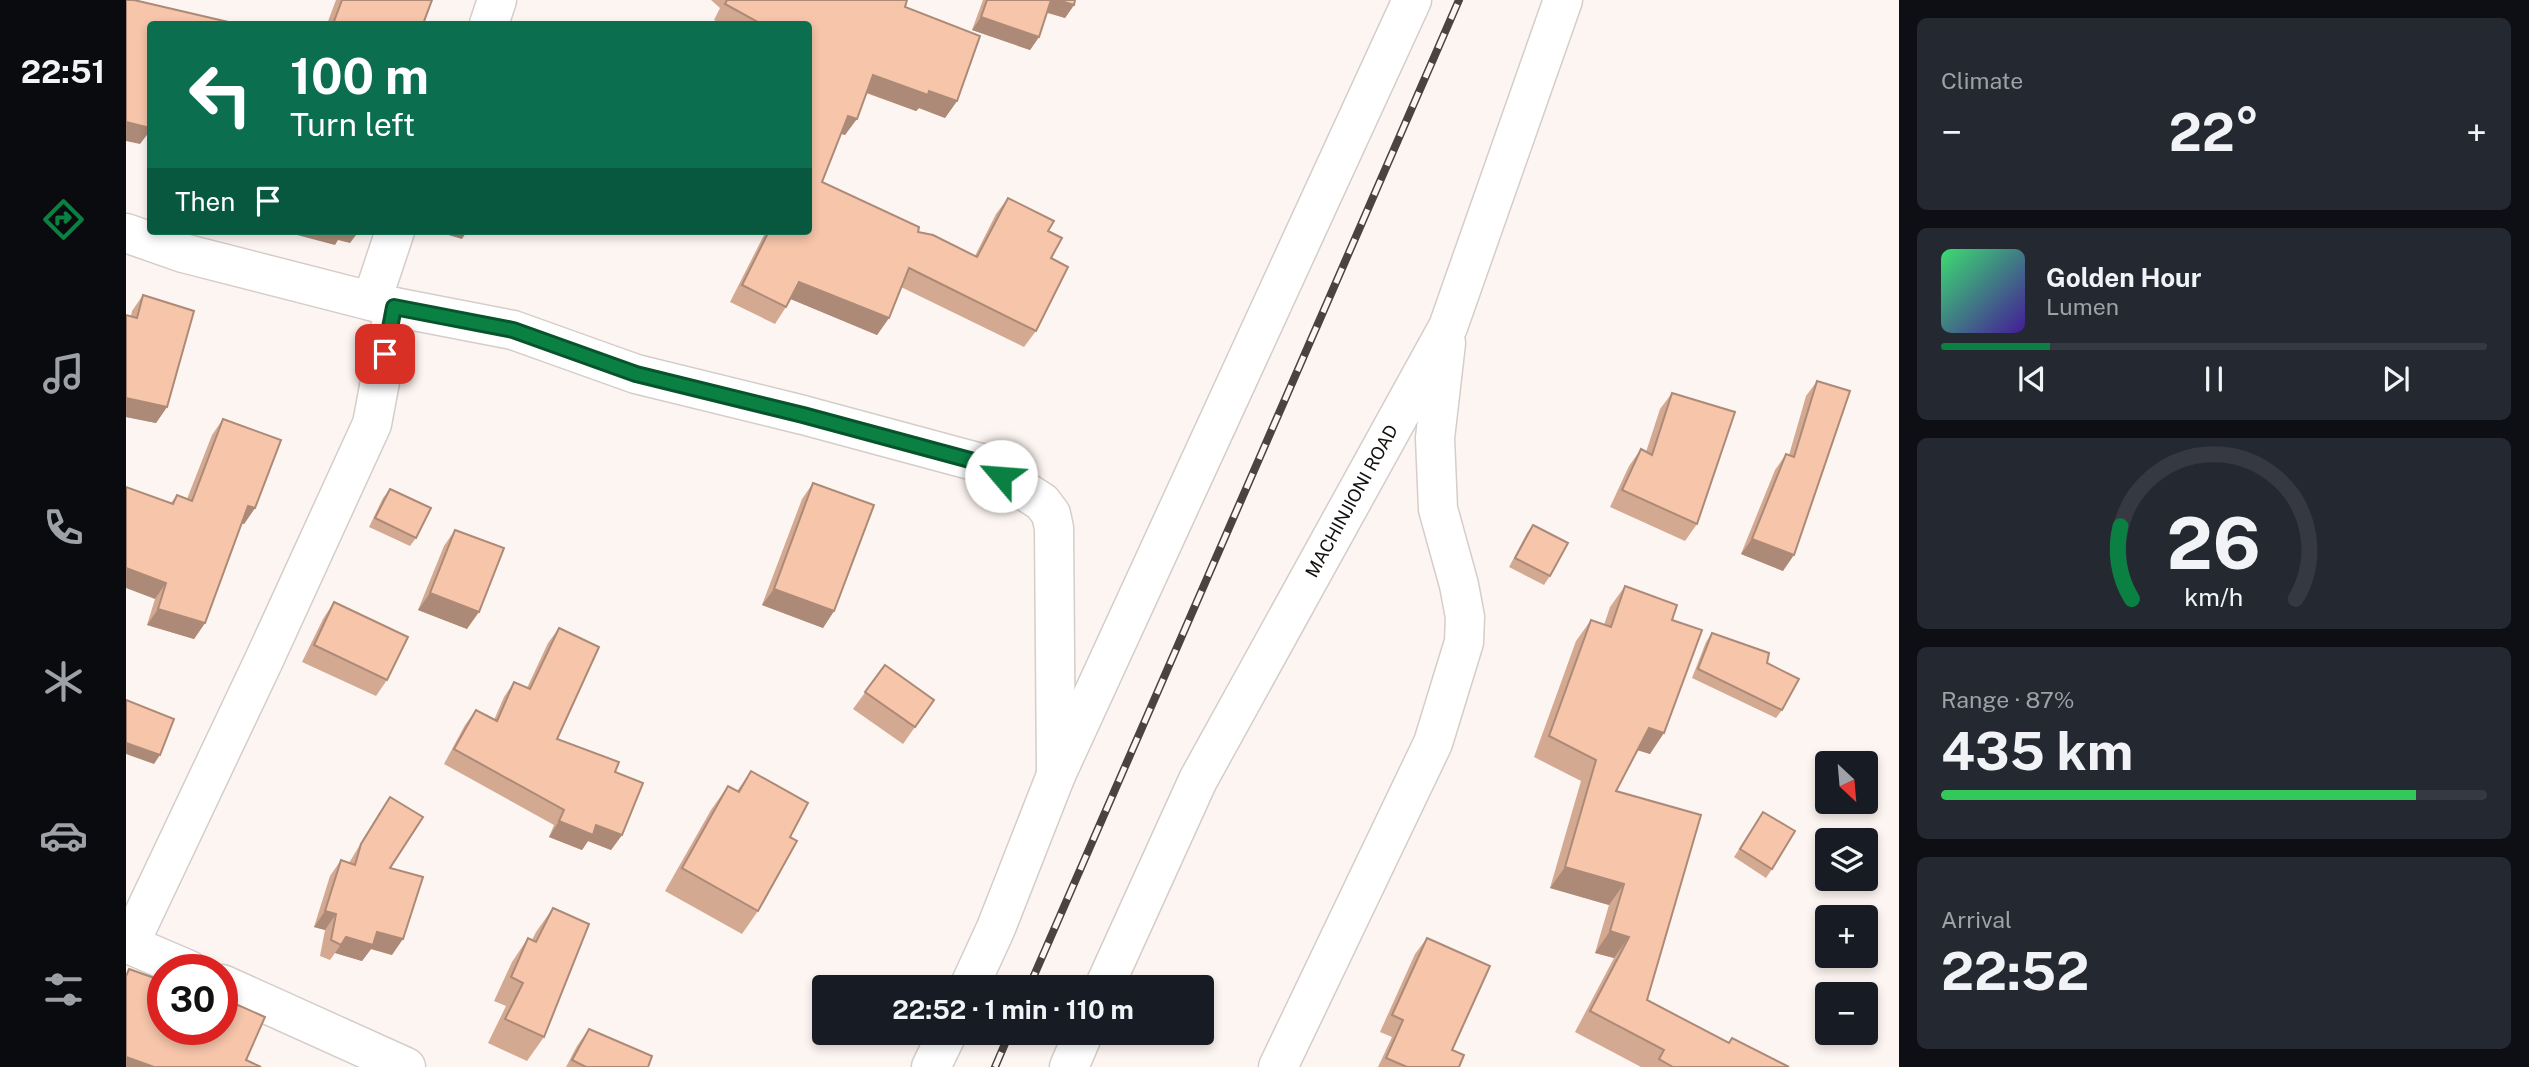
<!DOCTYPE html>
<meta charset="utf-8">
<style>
:root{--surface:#171b24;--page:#242831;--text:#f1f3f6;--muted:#9ea1a6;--line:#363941;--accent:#0b8043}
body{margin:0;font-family:"Public Sans",sans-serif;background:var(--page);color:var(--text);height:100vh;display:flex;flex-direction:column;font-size:26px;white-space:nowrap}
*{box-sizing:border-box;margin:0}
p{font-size:23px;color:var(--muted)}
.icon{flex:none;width:38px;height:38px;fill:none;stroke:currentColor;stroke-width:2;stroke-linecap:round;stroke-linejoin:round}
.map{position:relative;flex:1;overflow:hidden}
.sheet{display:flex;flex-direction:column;gap:18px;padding:18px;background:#0d0f14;width:630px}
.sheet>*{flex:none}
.hud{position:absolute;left:21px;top:21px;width:665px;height:214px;border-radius:7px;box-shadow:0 4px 10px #0003;background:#0b6e4f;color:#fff;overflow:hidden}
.needle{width:46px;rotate:154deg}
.buttons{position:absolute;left:1689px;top:751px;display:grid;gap:14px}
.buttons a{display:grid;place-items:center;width:63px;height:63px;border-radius:7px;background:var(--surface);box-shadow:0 4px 10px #0003;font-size:35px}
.speed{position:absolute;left:21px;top:954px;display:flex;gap:14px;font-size:35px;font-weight:700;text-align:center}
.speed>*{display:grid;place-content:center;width:91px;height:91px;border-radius:50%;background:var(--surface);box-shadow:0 4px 10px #0003;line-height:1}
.speed .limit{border:10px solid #d22;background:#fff;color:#111}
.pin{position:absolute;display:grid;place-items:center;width:60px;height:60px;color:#fff;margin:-30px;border-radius:14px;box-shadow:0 4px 10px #0006}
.me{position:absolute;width:77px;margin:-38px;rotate:297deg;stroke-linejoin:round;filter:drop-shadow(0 0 5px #0008)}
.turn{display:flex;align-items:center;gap:24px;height:147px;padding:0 28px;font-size:32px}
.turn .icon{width:91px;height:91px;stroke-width:2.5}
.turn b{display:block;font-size:49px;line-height:60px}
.then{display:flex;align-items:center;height:66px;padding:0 28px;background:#0003;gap:14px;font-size:26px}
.big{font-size:52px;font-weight:700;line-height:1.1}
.sheet .widget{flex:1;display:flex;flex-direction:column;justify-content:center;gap:10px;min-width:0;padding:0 24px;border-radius:10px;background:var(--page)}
.sheet .dial{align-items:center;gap:0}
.dial svg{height:182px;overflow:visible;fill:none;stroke:var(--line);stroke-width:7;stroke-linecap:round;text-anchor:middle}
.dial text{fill:var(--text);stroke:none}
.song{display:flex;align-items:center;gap:21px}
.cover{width:84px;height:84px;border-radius:10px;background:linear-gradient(135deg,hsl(140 70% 55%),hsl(260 70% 35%))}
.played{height:7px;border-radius:4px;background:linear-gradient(90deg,var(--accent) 20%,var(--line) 20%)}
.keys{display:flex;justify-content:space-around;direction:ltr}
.heat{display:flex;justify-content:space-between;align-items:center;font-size:38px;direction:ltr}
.charge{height:10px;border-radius:5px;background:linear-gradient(90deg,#34c759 87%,var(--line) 0)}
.trip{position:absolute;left:686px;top:975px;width:402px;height:70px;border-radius:7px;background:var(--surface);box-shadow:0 4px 10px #0003;font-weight:700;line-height:70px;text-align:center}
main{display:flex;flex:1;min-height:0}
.dock{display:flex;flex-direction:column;width:126px;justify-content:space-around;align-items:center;background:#090b0e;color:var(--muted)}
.dock .icon{width:49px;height:49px}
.dock .on{color:var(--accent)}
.dock b{font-size:32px;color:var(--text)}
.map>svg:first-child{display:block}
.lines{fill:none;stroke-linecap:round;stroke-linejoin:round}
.minor-casing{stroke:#d5cdc9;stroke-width:41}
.minor{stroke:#fff;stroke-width:38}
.rail-casing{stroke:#494442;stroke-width:8}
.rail{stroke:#fdf5f1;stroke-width:5;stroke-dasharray:16;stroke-linecap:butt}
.wall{fill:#d4a992}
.shaded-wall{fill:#ac8a77}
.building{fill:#f6c5aa;stroke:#ac8a77;stroke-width:2}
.route-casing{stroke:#07532c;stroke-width:18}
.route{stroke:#0b8043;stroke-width:12}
.labels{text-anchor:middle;stroke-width:6;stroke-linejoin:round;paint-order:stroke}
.street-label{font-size:18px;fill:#13100e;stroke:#fdf5f1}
</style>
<main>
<nav class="dock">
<b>22:51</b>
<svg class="icon on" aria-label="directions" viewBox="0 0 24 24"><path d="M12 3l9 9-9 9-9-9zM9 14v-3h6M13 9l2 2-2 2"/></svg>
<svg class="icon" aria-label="music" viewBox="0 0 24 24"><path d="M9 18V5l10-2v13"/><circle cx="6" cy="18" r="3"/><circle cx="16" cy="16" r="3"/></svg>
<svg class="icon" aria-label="phone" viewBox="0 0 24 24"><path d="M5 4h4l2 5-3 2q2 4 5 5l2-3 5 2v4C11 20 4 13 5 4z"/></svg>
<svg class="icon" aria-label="climate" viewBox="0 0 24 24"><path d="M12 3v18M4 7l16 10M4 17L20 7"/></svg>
<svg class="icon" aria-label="car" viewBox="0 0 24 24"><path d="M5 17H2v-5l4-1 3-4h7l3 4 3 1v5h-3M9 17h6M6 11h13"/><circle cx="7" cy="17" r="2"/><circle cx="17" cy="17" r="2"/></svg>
<svg class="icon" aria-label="filters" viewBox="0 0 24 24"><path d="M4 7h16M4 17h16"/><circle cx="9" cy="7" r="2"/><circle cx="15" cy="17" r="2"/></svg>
</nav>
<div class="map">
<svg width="1773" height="1067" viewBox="0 0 1773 1067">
<rect width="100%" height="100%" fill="#fdf5f1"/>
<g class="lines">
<!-- minor casing -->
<g class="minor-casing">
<g id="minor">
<path d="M 363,24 L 371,0"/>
<path d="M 0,233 L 57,253 L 268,307 L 387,330 L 510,374 L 677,415 L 855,463 L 916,502 L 925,514 L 928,528 L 930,775"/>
<path d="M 246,300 L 269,231"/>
<path d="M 0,943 L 63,970"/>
<path d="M 3,945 L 138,660 L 246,424 L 268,307"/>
<path d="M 96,984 L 280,1067"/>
<path d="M 843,987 L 870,928 L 930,775 L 1286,0"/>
<path id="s1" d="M 978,987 L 1072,780 L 1322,327 L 1437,0"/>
<path d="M 805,1067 L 822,1032"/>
<path d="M 943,1067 L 958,1032"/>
<path d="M 1152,1067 L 1307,743 L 1338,642 L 1339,617 L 1333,585 L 1312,509 L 1309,438 L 1320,343"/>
</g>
</g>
<!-- minor -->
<use href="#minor" class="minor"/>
<!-- rail casing -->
<g class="rail-casing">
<g id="rail">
<path d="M 903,987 L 1333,0"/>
<path d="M 869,1067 L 884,1032"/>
</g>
</g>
<!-- rail -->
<use href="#rail" class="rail"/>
</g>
<!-- wall -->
<g class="wall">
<path d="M 210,0 L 306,0 L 297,24 L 201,24 Z"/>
<path d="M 585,0 L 781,0 L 779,7 L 831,101 L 819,118 L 793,108 L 790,111 L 740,93 L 719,135 L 715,134 L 696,182 L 792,232 L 849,256 L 870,214 L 882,198 L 922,231 L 925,258 L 910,331 L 898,347 L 775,287 L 763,318 L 751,335 L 665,299 L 660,307 L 649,324 L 604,302 L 640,231 L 682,231 L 682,24 L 595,24 L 588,20 L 594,8 Z"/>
<path d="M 857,0 L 949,0 L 948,5 L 939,18 L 921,13 L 913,37 L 904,50 L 846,30 Z"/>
<path d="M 17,295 L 41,407 L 30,423 L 0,417 L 0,315 L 5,316 L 6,311 Z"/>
<path d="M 1691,381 L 1657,571 L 1615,554 L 1649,470 L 1660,454 L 1663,455 L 1680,396 Z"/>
<path d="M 1546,393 L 1571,524 L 1559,541 L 1484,507 L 1503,466 L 1515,449 L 1520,452 L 1534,409 Z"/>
<path d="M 97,419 L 129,508 L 118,524 L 115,523 L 79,623 L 68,639 L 21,625 L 29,599 L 45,503 L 51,495 L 61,499 L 86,435 Z"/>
<path d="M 687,483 L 708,611 L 697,628 L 636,605 L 676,499 Z"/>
<path d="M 264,489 L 290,538 L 284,546 L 243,527 L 257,498 Z"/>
<path d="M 1407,525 L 1424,576 L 1418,585 L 1383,567 L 1401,533 Z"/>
<path d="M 329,530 L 341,629 L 292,610 L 318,546 Z"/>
<path d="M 1499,586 L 1546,620 L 1524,754 L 1511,750 L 1490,791 L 1521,1000 L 1602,1043 L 1606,1038 L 1663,1067 L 1515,1067 L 1449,1032 L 1488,958 L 1469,953 L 1483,905 L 1424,888 L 1455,781 L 1408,757 L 1450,641 L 1465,620 L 1478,625 L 1484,607 Z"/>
<path d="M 208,602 L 261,680 L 250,696 L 176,662 L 197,619 Z"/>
<path d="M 433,628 L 431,739 L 489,772 L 496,835 L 485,850 L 462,841 L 456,850 L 423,837 L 428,825 L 318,764 L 339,725 L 350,710 L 368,720 L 378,697 L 388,682 L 401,688 L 422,643 Z"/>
<path d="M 1586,633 L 1641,663 L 1656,710 L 1650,718 L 1566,678 L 1580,642 Z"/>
<path d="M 759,665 L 808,700 L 777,744 L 727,709 Z"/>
<path d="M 625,771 L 664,837 L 632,911 L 616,934 L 539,891 L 585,810 L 602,786 L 611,791 Z"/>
<path d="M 264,797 L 264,868 L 266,955 L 245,949 L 236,961 L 209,953 L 204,960 L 194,956 L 199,930 L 188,927 L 204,876 L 215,860 L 223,863 L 253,813 Z"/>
<path d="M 1637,812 L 1646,869 L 1640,878 L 1608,857 Z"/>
<path d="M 427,908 L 418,1037 L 401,1061 L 362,1043 L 380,1006 L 368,1001 L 386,962 L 402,938 L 406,940 L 410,932 Z"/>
<path d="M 1301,938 L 1326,1050 L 1333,1067 L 1252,1067 L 1266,1037 L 1254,1032 L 1289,954 Z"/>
<path d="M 463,1029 L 522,1067 L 440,1067 L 451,1046 Z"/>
</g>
<!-- shaded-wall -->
<g class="shaded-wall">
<path d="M 925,0 L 932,0 L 948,5 L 939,18 L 917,11 Z"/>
<path d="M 855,17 L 913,37 L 904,50 L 846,30 Z"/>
<path d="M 747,75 L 803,91 L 831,101 L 819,118 L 793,108 L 790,111 L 736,91 Z"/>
<path d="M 722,116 L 731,119 L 719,135 L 711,132 Z"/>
<path d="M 24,120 L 24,131 L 14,144 L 0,141 L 0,122 Z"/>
<path d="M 156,231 L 233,231 L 224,243 L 212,240 L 209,245 Z"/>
<path d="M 309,231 L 341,231 L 336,239 Z"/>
<path d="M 673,282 L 763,318 L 751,335 L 662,298 Z"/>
<path d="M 0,398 L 41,407 L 30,423 L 0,417 Z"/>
<path d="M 122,506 L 129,508 L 118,524 L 111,522 Z"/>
<path d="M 1626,539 L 1668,555 L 1657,571 L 1615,554 Z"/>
<path d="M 0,568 L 40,583 L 29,599 L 0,588 Z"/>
<path d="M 648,589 L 708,611 L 697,628 L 636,605 Z"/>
<path d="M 304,593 L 353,612 L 341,629 L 292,610 Z"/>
<path d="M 32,609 L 79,623 L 68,639 L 21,625 Z"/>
<path d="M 1523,728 L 1538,733 L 1524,754 L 1508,749 Z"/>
<path d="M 0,743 L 34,755 L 28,764 L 0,754 Z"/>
<path d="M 433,821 L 470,825 L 496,835 L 485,850 L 462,841 L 456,850 L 423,837 Z"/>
<path d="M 1439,867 L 1498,884 L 1483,905 L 1424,888 Z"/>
<path d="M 199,911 L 210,914 L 199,930 L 188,927 Z"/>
<path d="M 1484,931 L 1503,937 L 1488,958 L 1469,953 Z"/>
<path d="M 251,932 L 277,939 L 266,955 L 245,949 L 236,961 L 209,953 L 220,937 Z"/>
<path d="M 0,1057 L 28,1067 L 0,1067 Z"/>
</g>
<!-- building -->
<g class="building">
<path d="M 0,0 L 8,0 L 111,24 L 24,24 L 24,128 L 0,122 Z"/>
<path d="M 216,0 L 306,0 L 297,24 L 207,24 Z"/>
<path d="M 601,0 L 781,0 L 779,7 L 854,36 L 831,101 L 803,91 L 802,95 L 747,75 L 731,119 L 722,116 L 696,182 L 793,227 L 792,232 L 807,235 L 851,257 L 882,198 L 928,221 L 922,231 L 936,238 L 925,258 L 942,267 L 910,331 L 783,268 L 763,318 L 673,282 L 660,307 L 616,285 L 643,231 L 682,231 L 682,24 L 632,24 L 632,22 L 599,4 Z"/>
<path d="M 861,0 L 925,0 L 913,37 L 855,17 Z"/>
<path d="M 932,0 L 949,0 L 948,5 Z"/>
<path d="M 17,295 L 68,311 L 41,407 L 0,398 L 0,315 L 11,318 Z"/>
<path d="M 1691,381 L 1724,391 L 1668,555 L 1626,539 L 1660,454 L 1668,457 Z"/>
<path d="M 1546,393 L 1609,412 L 1571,524 L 1496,490 L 1515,449 L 1526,455 Z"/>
<path d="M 97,419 L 155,440 L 129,508 L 122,506 L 79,623 L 32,609 L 40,583 L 0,568 L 0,487 L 47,504 L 51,495 L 66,501 Z"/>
<path d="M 687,483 L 748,505 L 708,611 L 648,589 Z"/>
<path d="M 264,489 L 305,508 L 290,538 L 249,518 Z"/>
<path d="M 1407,525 L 1442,543 L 1424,576 L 1389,558 Z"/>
<path d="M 329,530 L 378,548 L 353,612 L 304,593 Z"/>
<path d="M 1499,586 L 1551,605 L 1546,620 L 1576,630 L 1538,733 L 1523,728 L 1490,791 L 1575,815 L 1521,1000 L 1603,1043 L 1606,1038 L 1663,1067 L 1547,1067 L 1533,1059 L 1538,1050 L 1464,1011 L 1503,937 L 1484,931 L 1498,884 L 1439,867 L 1470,760 L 1423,736 L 1465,620 L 1485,627 Z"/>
<path d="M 208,602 L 282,637 L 261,680 L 188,645 Z"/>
<path d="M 433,628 L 473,647 L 431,739 L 493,762 L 489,772 L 517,783 L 496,835 L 470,825 L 467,835 L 433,821 L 438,810 L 328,749 L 350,710 L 371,721 L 388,682 L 404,689 Z"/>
<path d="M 1586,633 L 1643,653 L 1641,663 L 1673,679 L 1656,710 L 1572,669 Z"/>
<path d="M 759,665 L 808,700 L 789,727 L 739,692 Z"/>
<path d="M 0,700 L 48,719 L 34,755 L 0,743 Z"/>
<path d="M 625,771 L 682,803 L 664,837 L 671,841 L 632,911 L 556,868 L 602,786 L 613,792 Z"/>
<path d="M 264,797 L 297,817 L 264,868 L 297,877 L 277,939 L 251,932 L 247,945 L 220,937 L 215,945 L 205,940 L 210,914 L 199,911 L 215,860 L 229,865 L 235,844 Z"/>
<path d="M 1637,812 L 1669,831 L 1646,869 L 1614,849 Z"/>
<path d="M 427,908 L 463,924 L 418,1037 L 379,1019 L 397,983 L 385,977 L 402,938 L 410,942 Z"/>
<path d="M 1301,938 L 1364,966 L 1326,1050 L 1338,1055 L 1333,1067 L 1281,1067 L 1260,1058 L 1277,1020 L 1266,1015 Z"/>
<path d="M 3,969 L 37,981 L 37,1029 L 96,1029 L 96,998 L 139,1017 L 120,1060 L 135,1067 L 28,1067 L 0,1057 L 0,976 Z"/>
<path d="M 463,1029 L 526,1056 L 522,1067 L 460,1067 L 446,1060 Z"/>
</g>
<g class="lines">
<!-- route casing -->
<g class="route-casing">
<path id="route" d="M 259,354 L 268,307 L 387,330 L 510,374 L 677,415 L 855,463 L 875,476"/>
</g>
<!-- route -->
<use href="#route" class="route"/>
</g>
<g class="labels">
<!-- street labels -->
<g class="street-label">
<text dy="6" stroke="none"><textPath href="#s1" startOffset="546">MACHINJIONI ROAD</textPath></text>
</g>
</g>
</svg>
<div class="buttons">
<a><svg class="needle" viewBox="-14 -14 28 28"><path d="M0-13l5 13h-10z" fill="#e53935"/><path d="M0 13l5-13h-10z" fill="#9ea1a6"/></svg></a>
<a><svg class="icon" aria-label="layers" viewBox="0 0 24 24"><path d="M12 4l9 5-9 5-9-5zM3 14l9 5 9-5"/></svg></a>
<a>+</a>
<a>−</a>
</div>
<div class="speed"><div class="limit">30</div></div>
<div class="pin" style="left:259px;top:354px;background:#d93025"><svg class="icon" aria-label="arrive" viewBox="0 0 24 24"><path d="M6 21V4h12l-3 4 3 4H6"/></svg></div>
<svg class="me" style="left:875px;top:476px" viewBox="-20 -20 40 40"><circle r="19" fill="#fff"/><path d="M0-13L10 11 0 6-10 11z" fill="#0b8043"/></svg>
<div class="trip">22:52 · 1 min · 110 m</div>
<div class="hud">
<div class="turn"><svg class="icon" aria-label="left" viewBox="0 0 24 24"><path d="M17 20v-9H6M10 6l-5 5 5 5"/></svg><div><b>100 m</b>Turn left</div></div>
<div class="then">Then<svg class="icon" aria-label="arrive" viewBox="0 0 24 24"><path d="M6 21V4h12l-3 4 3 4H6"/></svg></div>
</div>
</div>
<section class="sheet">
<div class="widget"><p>Climate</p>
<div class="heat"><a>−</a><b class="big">22°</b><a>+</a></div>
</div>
<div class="widget">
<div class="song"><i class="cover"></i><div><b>Golden Hour</b><p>Lumen</p></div></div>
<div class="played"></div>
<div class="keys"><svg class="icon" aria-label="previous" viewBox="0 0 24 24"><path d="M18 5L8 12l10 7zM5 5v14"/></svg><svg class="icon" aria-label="pause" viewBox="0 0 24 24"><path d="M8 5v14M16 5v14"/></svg><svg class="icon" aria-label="next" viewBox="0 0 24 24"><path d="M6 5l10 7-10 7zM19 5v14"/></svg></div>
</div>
<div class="widget dial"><svg viewBox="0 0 100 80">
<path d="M14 69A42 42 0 1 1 86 69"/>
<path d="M14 69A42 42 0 0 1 9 37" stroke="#0b8043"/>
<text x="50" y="56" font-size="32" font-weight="700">26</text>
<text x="50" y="72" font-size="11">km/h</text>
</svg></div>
<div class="widget"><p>Range · 87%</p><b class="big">435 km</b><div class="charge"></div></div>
<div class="widget"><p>Arrival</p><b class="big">22:52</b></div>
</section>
</main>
